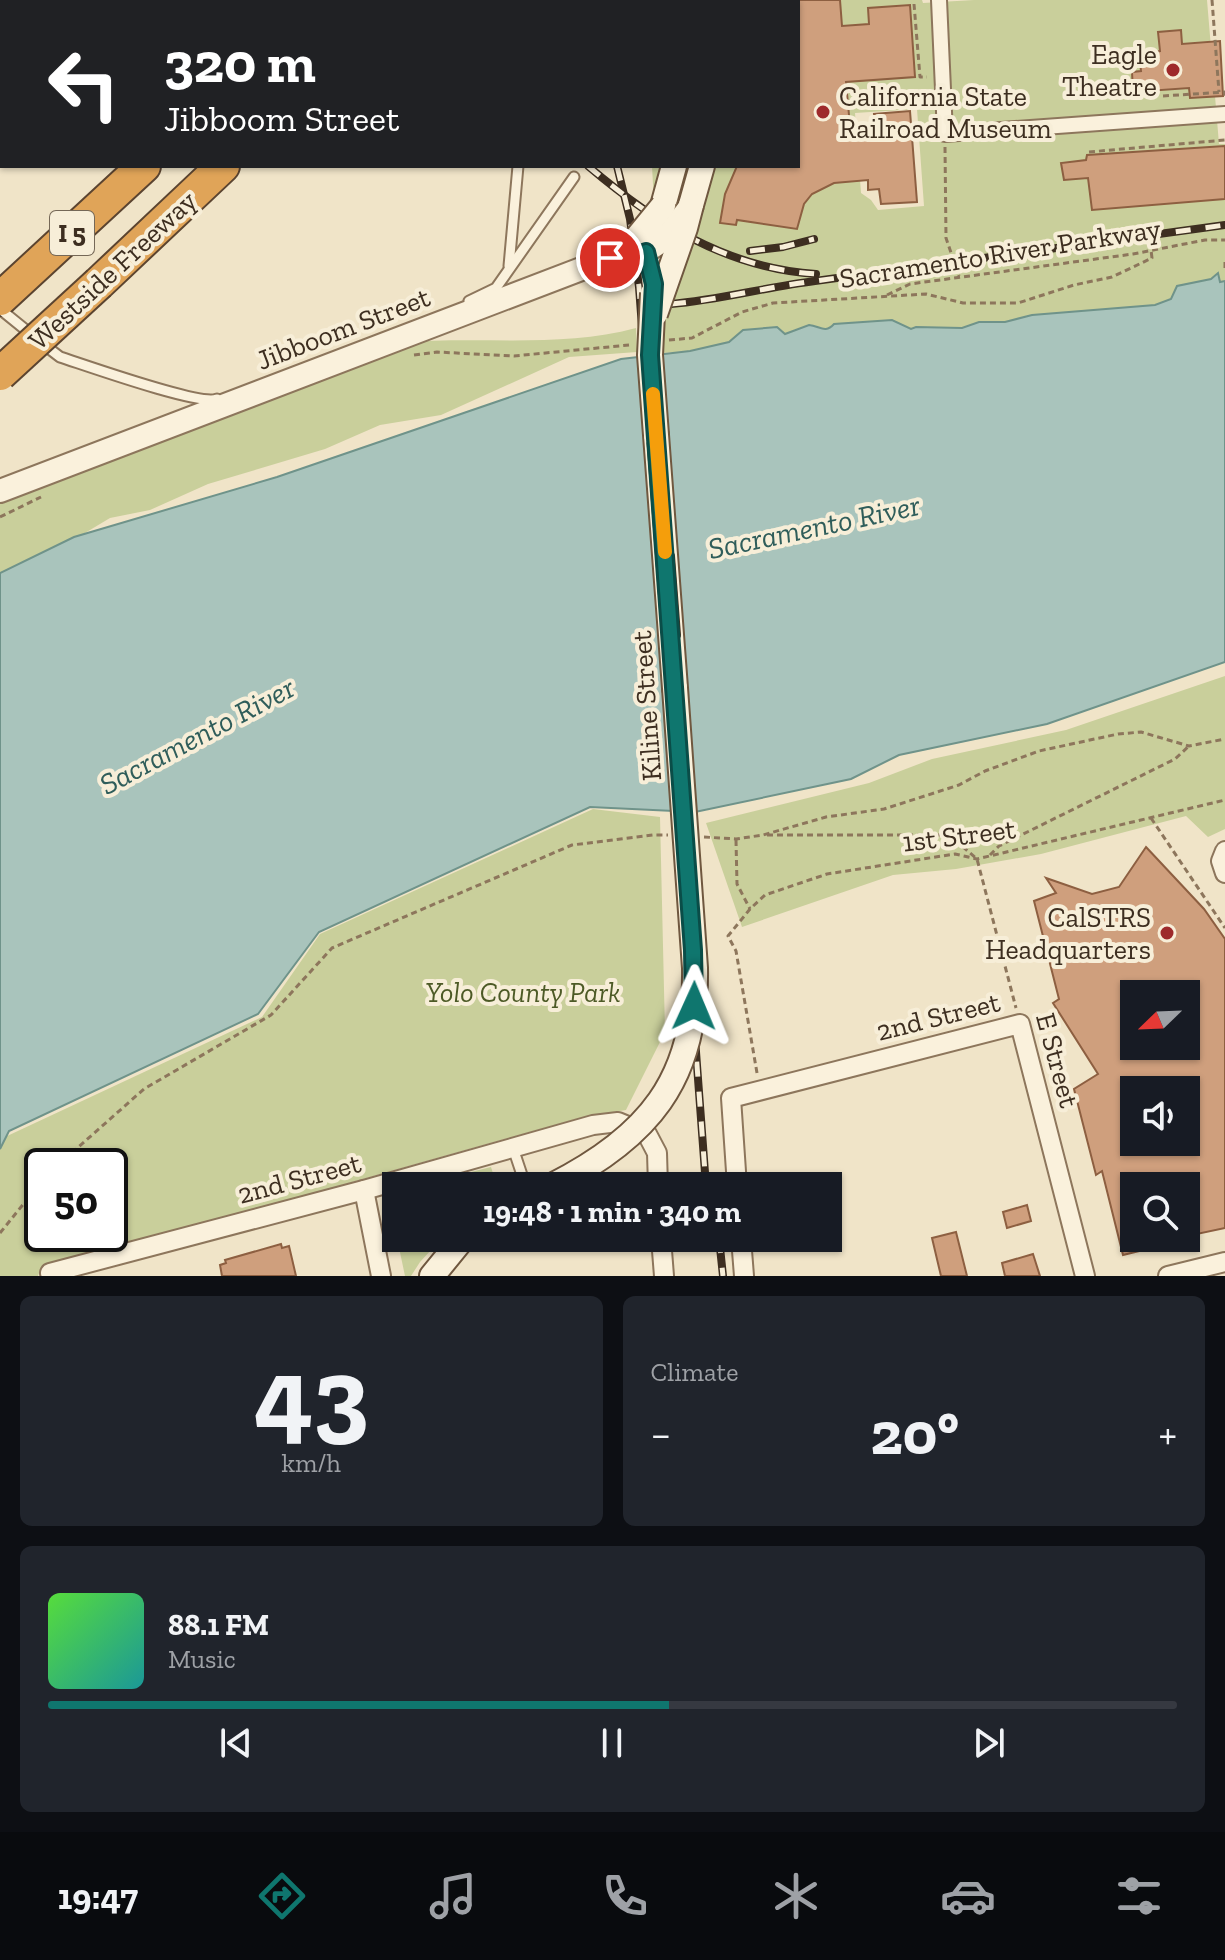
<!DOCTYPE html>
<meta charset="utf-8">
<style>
:root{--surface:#171b24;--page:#20242c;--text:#f1f3f6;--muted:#9ea1a6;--line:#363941;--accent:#0f766e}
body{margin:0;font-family:"Zilla Slab",serif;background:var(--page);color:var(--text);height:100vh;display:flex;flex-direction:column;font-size:30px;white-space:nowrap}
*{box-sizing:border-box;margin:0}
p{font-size:26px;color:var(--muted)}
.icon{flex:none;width:44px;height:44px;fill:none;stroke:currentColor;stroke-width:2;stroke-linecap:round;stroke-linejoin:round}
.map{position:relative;height:1276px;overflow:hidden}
.panel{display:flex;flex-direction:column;gap:20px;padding:20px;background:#0d0f14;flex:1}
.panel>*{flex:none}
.top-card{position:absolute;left:0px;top:0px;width:800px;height:168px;box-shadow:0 2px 6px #0004;background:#202124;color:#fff;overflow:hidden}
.needle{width:52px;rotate:247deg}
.tools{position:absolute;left:1120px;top:980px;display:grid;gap:16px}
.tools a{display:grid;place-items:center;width:80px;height:80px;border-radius:0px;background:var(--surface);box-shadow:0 2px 6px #0004;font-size:40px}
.speed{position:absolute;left:24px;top:1148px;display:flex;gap:16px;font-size:40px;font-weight:700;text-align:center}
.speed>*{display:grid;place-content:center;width:104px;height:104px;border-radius:50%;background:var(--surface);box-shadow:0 2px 6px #0004;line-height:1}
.speed .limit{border:4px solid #111;border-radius:12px;background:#fff;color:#111}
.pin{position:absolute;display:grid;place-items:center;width:68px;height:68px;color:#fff;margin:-34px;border:4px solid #fff;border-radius:50%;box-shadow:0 2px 8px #0007}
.me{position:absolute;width:88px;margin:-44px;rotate:1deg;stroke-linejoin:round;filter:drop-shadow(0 0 6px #0008)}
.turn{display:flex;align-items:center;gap:28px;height:168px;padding:0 32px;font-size:36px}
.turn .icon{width:104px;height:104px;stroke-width:2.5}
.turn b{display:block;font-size:56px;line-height:68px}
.big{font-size:60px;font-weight:700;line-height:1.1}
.panel .tile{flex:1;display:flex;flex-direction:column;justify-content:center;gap:12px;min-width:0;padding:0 28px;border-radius:12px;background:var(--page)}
.panel .dial{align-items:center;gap:0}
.dial b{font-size:104px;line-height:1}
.song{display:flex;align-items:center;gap:24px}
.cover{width:96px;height:96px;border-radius:12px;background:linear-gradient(135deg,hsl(110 70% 55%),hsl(180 70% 35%))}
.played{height:8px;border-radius:4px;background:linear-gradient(90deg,var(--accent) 55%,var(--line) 55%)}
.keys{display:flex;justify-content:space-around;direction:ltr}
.heat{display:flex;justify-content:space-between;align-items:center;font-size:44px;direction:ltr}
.panel .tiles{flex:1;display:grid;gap:20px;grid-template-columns:1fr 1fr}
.tile:last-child{grid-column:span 2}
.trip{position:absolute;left:382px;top:1172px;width:460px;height:80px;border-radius:0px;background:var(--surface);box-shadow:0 2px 6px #0004;font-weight:700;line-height:80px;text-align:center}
.tabs{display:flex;height:128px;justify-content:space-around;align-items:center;background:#090b0e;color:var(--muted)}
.tabs .icon{width:56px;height:56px}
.tabs .active{color:var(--accent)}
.tabs b{font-size:36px;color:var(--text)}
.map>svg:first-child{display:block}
.green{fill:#c9cf9b;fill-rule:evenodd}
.water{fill:#a9c4bc;stroke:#6f938a;stroke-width:2}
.building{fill:#cf9f7d;stroke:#8d5f41;stroke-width:2;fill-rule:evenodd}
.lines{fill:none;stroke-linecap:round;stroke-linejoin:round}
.service-casing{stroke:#8d765c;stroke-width:13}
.pedestrian-casing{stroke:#8d765c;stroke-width:18}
.minor-casing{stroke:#8d765c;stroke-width:22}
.tertiary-casing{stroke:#8d765c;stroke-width:26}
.secondary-casing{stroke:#6f573f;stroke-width:28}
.motorway-casing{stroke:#5b4430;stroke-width:36}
.path{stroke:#8d765c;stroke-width:3;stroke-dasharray:6 4;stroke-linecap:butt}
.service{stroke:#faf1dc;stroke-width:9}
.pedestrian{stroke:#faf1dc;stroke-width:14}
.minor{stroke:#faf1dc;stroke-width:18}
.tertiary{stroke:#faf1dc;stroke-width:22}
.secondary{stroke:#faf1dc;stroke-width:24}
.motorway{stroke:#e0a458;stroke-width:32}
.rail-casing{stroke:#3d2e20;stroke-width:8}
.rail{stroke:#f7eed8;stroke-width:5;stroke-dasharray:15;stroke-linecap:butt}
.tertiary-bridge-casing{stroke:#8d765c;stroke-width:26;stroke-linecap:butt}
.secondary-bridge-casing{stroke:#6f573f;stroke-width:28;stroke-linecap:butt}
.motorway-bridge-casing{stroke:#5b4430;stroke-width:36;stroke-linecap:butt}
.tertiary-bridge{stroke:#faf1dc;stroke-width:22}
.secondary-bridge{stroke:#faf1dc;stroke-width:24}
.motorway-bridge{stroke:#e0a458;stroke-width:32}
.route-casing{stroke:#0a4d48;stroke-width:20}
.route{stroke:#0f766e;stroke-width:14}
.slow{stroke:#f59e0b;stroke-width:14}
.poi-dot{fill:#9e2a2b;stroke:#f7eed8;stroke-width:3}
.labels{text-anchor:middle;stroke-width:8;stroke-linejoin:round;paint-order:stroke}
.shield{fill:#f7eed8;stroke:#756857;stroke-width:2}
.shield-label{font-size:26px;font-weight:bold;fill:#3d2e20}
.poi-label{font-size:28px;fill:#3d2e20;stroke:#f7eed8;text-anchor:end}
.street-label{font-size:28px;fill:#3d2e20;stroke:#f7eed8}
.park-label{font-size:28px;font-style:italic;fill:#4d5a26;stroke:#f7eed8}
.water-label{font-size:30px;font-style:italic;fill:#2f5d5a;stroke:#f7eed8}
</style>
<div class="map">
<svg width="1225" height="1276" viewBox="0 0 1225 1276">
<rect width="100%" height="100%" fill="#f0e4c8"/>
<!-- green -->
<g class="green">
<path d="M 643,0 L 922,0 L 923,3 L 974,0 L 1207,0 L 1219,144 L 1225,144 L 1225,281 L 1220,282 L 1218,274 L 1211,279 L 1177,286 L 1171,299 L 1156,305 L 1032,315 L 1005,322 L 979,322 L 962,328 L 916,327 L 911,329 L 834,324 L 830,329 L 822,330 C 809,320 799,331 785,334 L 777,327 L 743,330 L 729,342 L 690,351 L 662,353 L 652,166 L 798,166 L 798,2 ZM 917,109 L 924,206 L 878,210 L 871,200 L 861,193 L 855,113 Z"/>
<path d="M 636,328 L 637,352 L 569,357 L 441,415 L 380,425 L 325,449 L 208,484 L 150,510 L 110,518 L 0,584 L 0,499 L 399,343 C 478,335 559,349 636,328 Z"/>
<path d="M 1225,676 L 1225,829 L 1208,837 L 1186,816 L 1041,854 L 956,869 L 893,875 L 742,927 L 706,823 L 869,783 L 932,759 L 1066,730 Z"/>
<path d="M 593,809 L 660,817 L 665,1032 L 626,1110 L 583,1117 L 40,1270 L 38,1276 L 0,1276 L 0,1147 L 5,1137 L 262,1017 L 320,934 ZM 42,1166 L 110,1166 L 110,1234 L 42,1234 Z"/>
<path d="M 491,1167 L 497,1186 L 415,1186 Z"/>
<path d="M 397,1238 L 442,1238 L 420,1262 L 411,1276 L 405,1276 Z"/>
</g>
<!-- water -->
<path class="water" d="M 1218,273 L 1220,282 L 1225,281 L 1225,662 L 1047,724 L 899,755 L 851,779 L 695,812 L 590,807 L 319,932 L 258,1014 L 9,1131 L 0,1149 L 0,573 L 74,537 L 277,477 L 621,359 L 690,351 L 729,342 L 743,330 L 777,327 L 785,334 L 809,325 C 820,326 825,334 834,324 L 892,320 L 911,329 L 916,327 L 962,328 L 979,322 L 1005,322 L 1032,315 L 1155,305 L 1171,299 L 1177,286 L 1211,279 Z"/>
<!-- building -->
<g class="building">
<path d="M 798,0 L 840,0 L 842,26 L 869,24 L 868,8 L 910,5 L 915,77 L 846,82 L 850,126 L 875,124 L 874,114 L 910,111 L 917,202 L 881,204 L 879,189 L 868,190 L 868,180 L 834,183 L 812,194 L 804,204 L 797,229 L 737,220 L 736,225 L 720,223 L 725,194 L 737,166 L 798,166 Z"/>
<path d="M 1181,30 L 1182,44 L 1220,41 L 1223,96 L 1190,98 L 1189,88 L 1133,92 L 1132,72 L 1141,71 L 1139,53 L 1160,51 L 1158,32 Z"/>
<path d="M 1225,146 L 1225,199 L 1092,210 L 1088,178 L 1064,180 L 1061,163 L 1086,160 L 1087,155 Z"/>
<path d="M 1146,847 L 1204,909 L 1225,939 L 1225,1228 L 1197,1234 L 1186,1219 L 1186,1186 L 1134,1186 L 1134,1238 L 1171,1238 L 1172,1243 L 1123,1255 L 1102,1171 L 1096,1175 L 1074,1089 L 1098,1074 L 1053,1003 L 1059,999 L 1034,901 L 1056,893 L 1046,878 L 1092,894 L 1119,887 ZM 1134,994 L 1186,994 L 1186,1046 L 1134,1046 ZM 1134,1090 L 1186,1090 L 1186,1142 L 1134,1142 Z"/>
<path d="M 1027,1205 L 1031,1221 L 1007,1228 L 1003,1212 Z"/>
<path d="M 956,1232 L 967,1276 L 941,1276 L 932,1238 Z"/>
<path d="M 281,1244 L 282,1248 L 289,1246 L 296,1276 L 222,1276 L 220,1265 L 226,1263 L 225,1260 Z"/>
<path d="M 1033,1254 L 1040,1276 L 1005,1276 L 1002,1263 Z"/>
</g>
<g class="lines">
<!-- service casing -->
<g class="service-casing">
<g id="service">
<path d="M 512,2 L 512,0"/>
<path d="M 509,266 L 518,166"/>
<path d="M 469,301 L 496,288 L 574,177"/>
<path d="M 0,309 L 32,335"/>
<path d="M 43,344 L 60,357 C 85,365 200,406 217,399"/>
<path d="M 513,1148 L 524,1181"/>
</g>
</g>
<!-- pedestrian casing -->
<g class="pedestrian-casing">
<path id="pedestrian" d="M 939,0 L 945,134 L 1225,114"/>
</g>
<!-- minor casing -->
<g class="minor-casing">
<g id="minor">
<path d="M 1225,851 L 1221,861 L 1225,873"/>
<path d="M 737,1186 L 731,1098 L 1020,1024 L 1085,1276"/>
<path d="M 364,1190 L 381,1276"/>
<path d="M 661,1238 L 664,1276"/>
<path d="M 741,1238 L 744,1276"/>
<path d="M 50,1273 L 364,1190 L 593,1125 L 618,1122 L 647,1134 L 657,1153 L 658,1186"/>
<path d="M 1168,1276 L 1225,1262"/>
</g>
</g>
<!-- tertiary casing -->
<g class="tertiary-casing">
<path id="tertiary" d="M 0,491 L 610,258"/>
</g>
<!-- secondary casing -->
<g class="secondary-casing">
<g id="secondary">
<path d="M 706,2 L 706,0"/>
<path d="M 738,2 L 739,0"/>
<path d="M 691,205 L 702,166"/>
<path d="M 663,206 L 674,166"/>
<path d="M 646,252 L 652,269 L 653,293"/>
<path d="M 656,435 L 675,688"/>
<path d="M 432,1276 L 463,1238"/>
</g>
</g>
<!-- motorway casing -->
<g class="motorway-casing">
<g id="motorway">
<path d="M 268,2 L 270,0"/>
<path d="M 321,2 L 323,0"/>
<path d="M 402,2 L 405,0"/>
<path d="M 99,283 L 223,166"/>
<path d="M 0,299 L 144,166"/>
</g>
</g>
<!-- path -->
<g class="path">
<path d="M 1212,0 L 1219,92"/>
<path d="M 914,4 L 920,77 L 927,77"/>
<path d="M 1163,96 L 1225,92 L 1225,97"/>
<path d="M 945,147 L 946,238 L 959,276"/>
<path d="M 1089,152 L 1225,140"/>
<path d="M 1225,262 L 1225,271"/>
<path d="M 887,295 L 910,284 L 1133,254 L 1205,240 L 1225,240"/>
<path d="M 669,340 L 692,338 L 742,312 L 773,303 L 926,294 L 963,303 L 1018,303 L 1074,285 L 1112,277 L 1152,258 L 1151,250"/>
<path d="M 414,355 L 437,352 L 514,356 L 629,345"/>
<path d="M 0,517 L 41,497"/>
<path d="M 1151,818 L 1225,928"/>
<path d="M 767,835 L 949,835 L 977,859 L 1016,1008"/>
<path d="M 704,837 L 736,839 L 763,835 L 826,817 L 884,809 L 959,785 L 985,771 L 1039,751 L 1118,734 L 1141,732 L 1189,746 L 1225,739"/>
<path d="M 736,840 L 737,884 L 750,909"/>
<path d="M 990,855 L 999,846 L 1175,759 L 1189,746"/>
<path d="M 757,1073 L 736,951 L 728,936 L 750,909 L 765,895 L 827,874 L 955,854 L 977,859 L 1225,800"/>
<path d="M 57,1166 L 144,1089 L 271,1015 L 332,948 L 572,845 L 653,835 L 668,835"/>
<path d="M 0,1233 L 42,1181"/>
</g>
<!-- service -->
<use href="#service" class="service"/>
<!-- pedestrian -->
<use href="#pedestrian" class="pedestrian"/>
<!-- minor -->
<use href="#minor" class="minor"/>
<!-- tertiary -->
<use href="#tertiary" class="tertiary"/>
<!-- secondary -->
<use href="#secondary" class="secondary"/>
<!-- motorway -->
<use href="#motorway" class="motorway"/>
<!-- rail casing -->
<g class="rail-casing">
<g id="rail">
<path d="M 462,0 L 464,2"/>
<path d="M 544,0 L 546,2"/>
<path d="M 564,0 L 565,2"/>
<path d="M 588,166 C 655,223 726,268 816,274"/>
<path d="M 617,166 L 630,219 L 639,287 L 706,1186"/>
<path d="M 750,251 L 783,247 L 814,239"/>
<path d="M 671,304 C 719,300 766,287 815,281 C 951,262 1088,244 1225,225"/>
<path d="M 671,556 L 677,635"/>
<path d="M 719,1238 L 723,1276"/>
</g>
</g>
<!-- rail -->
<use href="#rail" class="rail"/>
<!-- tertiary-bridge casing -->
<g class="tertiary-bridge-casing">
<path id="tertiary-bridge" d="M 610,258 C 650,258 666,240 688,209"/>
</g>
<!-- secondary-bridge casing -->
<g class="secondary-bridge-casing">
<g id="secondary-bridge">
<path d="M 610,258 L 636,239 L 663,206"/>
<path d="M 653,293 L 650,355 L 656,435"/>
<path d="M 655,314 L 685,228 L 691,205"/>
<path d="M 552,1186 C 647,1138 697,1080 695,968 L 675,688"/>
</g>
</g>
<!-- motorway-bridge casing -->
<g class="motorway-bridge-casing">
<g id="motorway-bridge">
<path d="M 463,2 L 466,0"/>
<path d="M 0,374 L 99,283"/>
</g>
</g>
<!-- tertiary-bridge -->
<use href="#tertiary-bridge" class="tertiary-bridge"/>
<!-- secondary-bridge -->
<use href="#secondary-bridge" class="secondary-bridge"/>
<!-- motorway-bridge -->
<use href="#motorway-bridge" class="motorway-bridge"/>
</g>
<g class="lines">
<!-- route casing -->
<g class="route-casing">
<path id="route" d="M 610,258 L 630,258 L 646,252 L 654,284 L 650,355 L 693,950 L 694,1006"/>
</g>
<!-- route -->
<use href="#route" class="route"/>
<!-- slow -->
<path class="slow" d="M 653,394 L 665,552"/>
</g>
<!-- markers -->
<g class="poi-dot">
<circle cx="1173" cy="70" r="8"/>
<circle cx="823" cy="112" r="8"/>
<circle cx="1167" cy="933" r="8"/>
</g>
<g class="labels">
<!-- shield labels -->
<rect class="shield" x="50" y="211" width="44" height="44" rx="6"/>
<g class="shield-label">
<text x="72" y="242">I 5</text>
</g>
<!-- poi labels -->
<g class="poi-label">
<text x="1157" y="64">Eagle<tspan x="1157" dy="32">Theatre</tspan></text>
<text x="839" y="106" text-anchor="start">California State<tspan x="839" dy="32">Railroad Museum</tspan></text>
<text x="1151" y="927">CalSTRS<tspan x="1151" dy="32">Headquarters</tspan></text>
</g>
<!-- street labels -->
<g class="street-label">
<text transform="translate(1000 253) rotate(-9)" y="10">Sacramento River Parkway</text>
<text transform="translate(112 270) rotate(-43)" y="10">Westside Freeway</text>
<text transform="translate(343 328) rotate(-21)" y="10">Jibboom Street</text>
<text transform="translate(646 706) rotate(-94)" y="10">Kiline Street</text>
<text transform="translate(959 835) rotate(-7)" y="10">1st Street</text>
<text transform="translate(938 1016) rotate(-14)" y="10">2nd Street</text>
<text transform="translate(1058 1060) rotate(75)" y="10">E Street</text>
<text transform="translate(299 1178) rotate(-15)" y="10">2nd Street</text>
</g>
<!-- park labels -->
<g class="park-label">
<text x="523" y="1002">Yolo County Park</text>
</g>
<!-- water labels -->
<g class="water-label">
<text transform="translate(814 527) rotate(-12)" y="10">Sacramento River</text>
<text transform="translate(197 736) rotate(-28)" y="10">Sacramento River</text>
</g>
</g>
</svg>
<div class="tools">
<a><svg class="needle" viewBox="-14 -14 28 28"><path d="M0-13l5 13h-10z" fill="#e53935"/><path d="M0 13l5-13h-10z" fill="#9ea1a6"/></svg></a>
<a><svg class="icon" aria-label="sound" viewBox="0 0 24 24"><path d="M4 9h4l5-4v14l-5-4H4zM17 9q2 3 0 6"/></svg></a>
<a><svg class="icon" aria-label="search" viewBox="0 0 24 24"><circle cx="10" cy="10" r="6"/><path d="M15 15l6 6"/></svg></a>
</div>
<div class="speed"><div class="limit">50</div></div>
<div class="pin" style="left:610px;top:258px;background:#d93025"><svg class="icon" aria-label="arrive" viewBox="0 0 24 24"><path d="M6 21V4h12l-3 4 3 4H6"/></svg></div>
<svg class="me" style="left:694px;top:1006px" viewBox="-20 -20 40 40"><path d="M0-17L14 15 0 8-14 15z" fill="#0f766e" stroke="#fff" stroke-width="4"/></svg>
<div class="trip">19:48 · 1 min · 340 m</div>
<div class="top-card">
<div class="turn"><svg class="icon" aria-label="left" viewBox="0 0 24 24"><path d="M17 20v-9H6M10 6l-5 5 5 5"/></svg><div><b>320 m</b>Jibboom Street</div></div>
</div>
</div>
<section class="panel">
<div class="tiles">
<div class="tile dial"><b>43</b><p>km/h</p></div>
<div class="tile"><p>Climate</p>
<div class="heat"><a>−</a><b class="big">20°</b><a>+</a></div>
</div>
<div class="tile">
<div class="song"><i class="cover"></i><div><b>88.1 FM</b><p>Music</p></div></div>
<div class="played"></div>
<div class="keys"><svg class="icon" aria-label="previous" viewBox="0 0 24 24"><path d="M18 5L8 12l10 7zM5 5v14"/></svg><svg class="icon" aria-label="pause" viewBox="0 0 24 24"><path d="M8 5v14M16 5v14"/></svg><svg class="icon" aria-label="next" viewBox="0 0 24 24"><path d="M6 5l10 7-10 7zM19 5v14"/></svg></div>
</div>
</div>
</section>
<nav class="tabs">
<b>19:47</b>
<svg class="icon active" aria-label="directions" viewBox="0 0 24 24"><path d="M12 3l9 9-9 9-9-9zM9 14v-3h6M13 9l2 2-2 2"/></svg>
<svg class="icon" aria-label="music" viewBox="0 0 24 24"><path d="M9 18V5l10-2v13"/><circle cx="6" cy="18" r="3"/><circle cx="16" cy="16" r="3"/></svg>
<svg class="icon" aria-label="phone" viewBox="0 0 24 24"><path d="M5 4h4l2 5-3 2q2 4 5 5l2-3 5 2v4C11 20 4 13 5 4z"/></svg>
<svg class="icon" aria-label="climate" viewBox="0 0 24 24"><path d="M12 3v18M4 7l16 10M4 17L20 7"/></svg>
<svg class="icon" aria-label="car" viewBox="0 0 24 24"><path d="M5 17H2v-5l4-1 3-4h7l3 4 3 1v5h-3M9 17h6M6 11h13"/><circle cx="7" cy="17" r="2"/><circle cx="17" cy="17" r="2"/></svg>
<svg class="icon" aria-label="filters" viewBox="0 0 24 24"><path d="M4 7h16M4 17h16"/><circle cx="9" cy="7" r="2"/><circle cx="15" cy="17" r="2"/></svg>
</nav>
